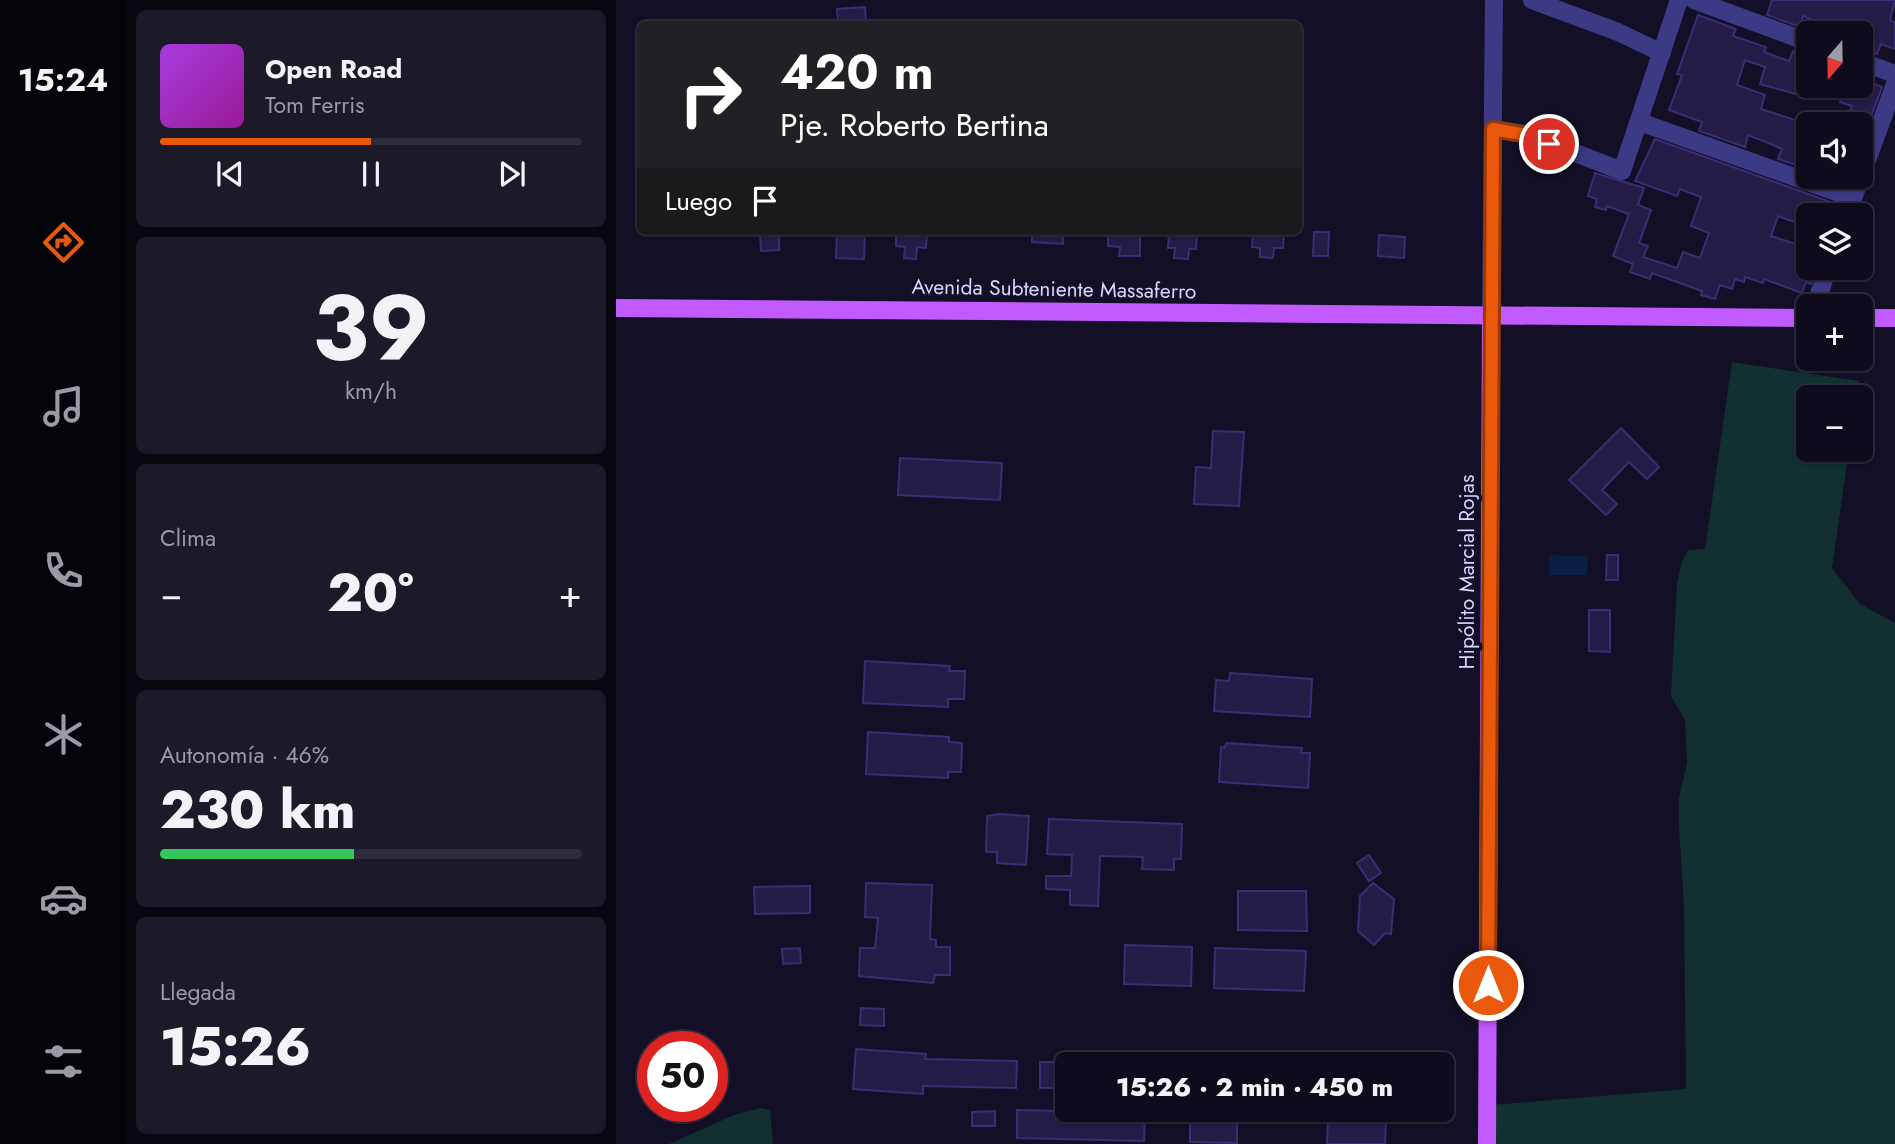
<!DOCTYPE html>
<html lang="es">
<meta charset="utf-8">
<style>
:root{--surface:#0e0b1c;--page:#1c1929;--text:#f1f3f6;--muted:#9b9ba3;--line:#2e2b3b;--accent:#ea580c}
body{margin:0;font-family:Jost,sans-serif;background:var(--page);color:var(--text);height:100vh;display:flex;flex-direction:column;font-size:26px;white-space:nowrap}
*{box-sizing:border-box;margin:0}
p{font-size:23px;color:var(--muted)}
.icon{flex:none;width:38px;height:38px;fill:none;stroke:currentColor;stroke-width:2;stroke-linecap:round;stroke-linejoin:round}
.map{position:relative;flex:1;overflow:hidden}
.side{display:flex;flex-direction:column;gap:10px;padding:10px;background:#08060f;width:490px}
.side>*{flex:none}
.guide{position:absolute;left:21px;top:21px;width:665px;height:214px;border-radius:10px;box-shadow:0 2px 5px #0004,0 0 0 2px var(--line);background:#202124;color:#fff;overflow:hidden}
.needle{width:46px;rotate:200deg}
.controls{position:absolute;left:1180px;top:21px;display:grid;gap:14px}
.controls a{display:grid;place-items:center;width:77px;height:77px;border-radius:10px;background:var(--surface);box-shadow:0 2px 5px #0004,0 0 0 2px var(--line);font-size:35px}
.speed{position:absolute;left:21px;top:1031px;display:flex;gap:14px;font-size:35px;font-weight:700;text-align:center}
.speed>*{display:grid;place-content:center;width:91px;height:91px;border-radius:50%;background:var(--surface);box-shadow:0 2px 5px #0004,0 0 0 2px var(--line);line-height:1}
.speed .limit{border:10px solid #d22;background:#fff;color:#111}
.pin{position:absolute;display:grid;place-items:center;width:60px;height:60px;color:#fff;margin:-30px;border:4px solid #fff;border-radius:50%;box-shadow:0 2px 7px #0007}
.me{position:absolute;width:77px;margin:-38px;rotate:0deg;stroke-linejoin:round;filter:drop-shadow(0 0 5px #0008)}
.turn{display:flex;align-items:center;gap:24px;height:147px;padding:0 28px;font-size:32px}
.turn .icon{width:91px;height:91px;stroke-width:2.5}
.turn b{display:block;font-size:49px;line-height:60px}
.then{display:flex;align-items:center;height:66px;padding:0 28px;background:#0003;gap:14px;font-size:26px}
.big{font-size:52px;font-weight:800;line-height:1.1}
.side .widget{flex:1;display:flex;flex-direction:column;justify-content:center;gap:10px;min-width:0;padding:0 24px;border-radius:10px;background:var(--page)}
.side .dial{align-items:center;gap:0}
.dial b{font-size:91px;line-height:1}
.song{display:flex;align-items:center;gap:21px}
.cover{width:84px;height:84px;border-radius:10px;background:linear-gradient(135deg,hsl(280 70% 55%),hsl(300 70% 35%))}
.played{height:7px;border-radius:4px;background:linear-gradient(90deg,var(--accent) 50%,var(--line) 50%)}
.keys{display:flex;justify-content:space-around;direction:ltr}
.heat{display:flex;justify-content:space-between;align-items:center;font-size:38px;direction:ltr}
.charge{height:10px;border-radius:5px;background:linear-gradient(90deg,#34c759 46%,var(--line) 0)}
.trip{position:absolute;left:439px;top:1052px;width:399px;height:70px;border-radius:10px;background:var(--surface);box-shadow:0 2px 5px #0004,0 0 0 2px var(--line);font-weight:800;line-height:70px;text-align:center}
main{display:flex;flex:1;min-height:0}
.dock{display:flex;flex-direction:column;width:126px;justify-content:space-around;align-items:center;background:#06040b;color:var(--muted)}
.dock .icon{width:49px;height:49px}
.dock .active{color:var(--accent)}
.dock b{font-size:32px;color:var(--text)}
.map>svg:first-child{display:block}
.green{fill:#12302f}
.water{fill:#0a1f44}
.building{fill:#241b47;stroke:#3b2d73;stroke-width:2}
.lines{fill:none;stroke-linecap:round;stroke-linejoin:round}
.minor{stroke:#3d3a85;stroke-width:18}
.major{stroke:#c25bff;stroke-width:18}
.route-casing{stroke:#983908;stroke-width:18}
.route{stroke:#ea580c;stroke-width:12}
.labels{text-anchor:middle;stroke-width:7;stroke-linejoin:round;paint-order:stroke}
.street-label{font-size:21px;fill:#d9d4ff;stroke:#130f26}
</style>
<main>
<nav class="dock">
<b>15:24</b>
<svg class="icon active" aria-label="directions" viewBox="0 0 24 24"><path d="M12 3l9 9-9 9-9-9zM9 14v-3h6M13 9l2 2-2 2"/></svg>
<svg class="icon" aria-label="music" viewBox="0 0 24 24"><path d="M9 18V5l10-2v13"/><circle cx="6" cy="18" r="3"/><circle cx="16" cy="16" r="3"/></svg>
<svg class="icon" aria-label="phone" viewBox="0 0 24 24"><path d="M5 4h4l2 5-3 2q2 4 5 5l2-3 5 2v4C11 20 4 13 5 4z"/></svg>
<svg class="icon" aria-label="climate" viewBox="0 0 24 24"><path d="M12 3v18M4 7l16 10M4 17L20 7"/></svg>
<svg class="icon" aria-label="car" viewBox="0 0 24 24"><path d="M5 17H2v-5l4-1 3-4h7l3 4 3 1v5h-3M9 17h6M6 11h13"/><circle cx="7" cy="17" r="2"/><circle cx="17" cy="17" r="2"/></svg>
<svg class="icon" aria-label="filters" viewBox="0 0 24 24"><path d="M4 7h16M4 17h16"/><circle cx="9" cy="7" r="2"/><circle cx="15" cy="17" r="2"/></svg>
</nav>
<section class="side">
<div class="widget">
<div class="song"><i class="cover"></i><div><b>Open Road</b><p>Tom Ferris</p></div></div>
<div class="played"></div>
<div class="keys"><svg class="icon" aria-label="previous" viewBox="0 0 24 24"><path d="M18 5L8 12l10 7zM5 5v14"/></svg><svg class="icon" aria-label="pause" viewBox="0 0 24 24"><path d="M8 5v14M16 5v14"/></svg><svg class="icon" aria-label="next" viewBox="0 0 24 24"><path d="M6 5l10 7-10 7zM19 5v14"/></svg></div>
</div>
<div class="widget dial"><b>39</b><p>km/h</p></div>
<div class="widget"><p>Clima</p>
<div class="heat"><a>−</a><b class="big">20°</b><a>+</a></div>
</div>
<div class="widget"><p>Autonomía · 46%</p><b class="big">230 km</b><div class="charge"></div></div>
<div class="widget"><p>Llegada</p><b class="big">15:26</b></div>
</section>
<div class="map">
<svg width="1279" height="1144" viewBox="0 0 1279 1144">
<rect width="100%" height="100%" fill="#130f26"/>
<!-- green -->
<g class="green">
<path d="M 1116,362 L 1243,381 L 1241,397 L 1192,397 L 1192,450 L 1233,450 L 1216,568 L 1244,604 L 1279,623 L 1279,1144 L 874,1144 L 875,1105 L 1070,1089 L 1068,905 L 1063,827 L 1063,798 L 1071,763 L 1069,720 L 1055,696 L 1061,583 L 1066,561 L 1072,550 L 1089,549 Z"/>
<path d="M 144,1108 L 154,1110 L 157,1144 L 53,1144 L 118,1115 Z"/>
</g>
<!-- water -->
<path class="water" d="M 933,555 L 972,556 L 971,575 L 933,575 Z"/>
<!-- building -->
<g class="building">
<path d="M 1156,0 L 1279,0 L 1274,20 L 1279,23 L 1279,49 L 1265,44 L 1261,54 L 1244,48 L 1244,33 L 1226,33 L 1187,16 L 1184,27 L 1151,15 Z"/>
<path d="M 249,7 L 250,24 L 222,24 L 221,9 Z"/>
<path d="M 1082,15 L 1120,29 L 1117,36 L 1150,47 L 1148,52 L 1173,61 L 1177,51 L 1192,56 L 1180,94 L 1144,84 L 1149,67 L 1129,60 L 1121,85 L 1149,95 L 1145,109 L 1182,121 L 1184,114 L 1196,118 L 1192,124 L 1192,151 L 1186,149 L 1180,165 L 1162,159 L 1166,149 L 1155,144 L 1132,135 L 1129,147 L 1083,131 L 1086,122 L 1053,110 L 1066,75 L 1061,74 Z"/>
<path d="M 1256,83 L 1266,87 L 1244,146 L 1244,124 L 1229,124 L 1236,106 L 1224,102 L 1226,95 L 1204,86 L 1244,86 L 1254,89 Z"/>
<path d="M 1039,139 L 1223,205 L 1220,215 L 1192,215 L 1192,227 L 1162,216 L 1155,236 L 1192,248 L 1192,268 L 1200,268 L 1195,284 L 1190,282 L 1186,293 L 1148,279 L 1147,283 L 1129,277 L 1128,282 L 1119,279 L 1116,289 L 1104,285 L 1099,299 L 1085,295 L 1086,291 L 1036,273 L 1034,279 L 1014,272 L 1017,264 L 997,256 L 1013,214 L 991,206 L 990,210 L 979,207 L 981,199 L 972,196 L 979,173 L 1028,188 L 1022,205 L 1035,210 L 1023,243 L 1032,246 L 1027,257 L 1061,268 L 1067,252 L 1084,258 L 1093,233 L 1075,226 L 1085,197 L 1064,189 L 1061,196 L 1019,181 Z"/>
<path d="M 221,231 L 249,233 L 248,259 L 220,258 Z"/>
<path d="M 280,231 L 311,233 L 310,248 L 301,247 L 300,259 L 288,258 L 289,247 L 280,246 Z"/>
<path d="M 416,232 L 447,233 L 447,244 L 416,242 Z"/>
<path d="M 698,232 L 713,232 L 712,256 L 697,256 Z"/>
<path d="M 163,233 L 163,250 L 145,251 L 144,234 Z"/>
<path d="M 553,233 L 581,234 L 580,249 L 573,249 L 572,259 L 558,258 L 559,248 L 552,248 Z"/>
<path d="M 637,233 L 668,234 L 667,248 L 658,248 L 657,258 L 644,257 L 644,248 L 636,247 Z"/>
<path d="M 492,235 L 524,236 L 524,256 L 503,256 L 504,247 L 492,246 Z"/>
<path d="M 763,235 L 789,237 L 788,258 L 762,256 Z"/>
<path d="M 1005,428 L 1043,467 L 1031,479 L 1013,462 L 986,490 L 1001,504 L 990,515 L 953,480 Z"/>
<path d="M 597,431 L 628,432 L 623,506 L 578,504 L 580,467 L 595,468 Z"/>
<path d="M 284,458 L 386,463 L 384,500 L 282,495 Z"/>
<path d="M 991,555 L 1002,555 L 1002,580 L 990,580 Z"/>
<path d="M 973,610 L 994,610 L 994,652 L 973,651 Z"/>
<path d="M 249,661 L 334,666 L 333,671 L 349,671 L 348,699 L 332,699 L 332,707 L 247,703 Z"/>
<path d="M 614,673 L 696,679 L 694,717 L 598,711 L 600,680 L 613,681 Z"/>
<path d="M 252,732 L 333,737 L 333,742 L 346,743 L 345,772 L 332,772 L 332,778 L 250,774 Z"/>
<path d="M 610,743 L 686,748 L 685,753 L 694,753 L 692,788 L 603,782 L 605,747 L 609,748 Z"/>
<path d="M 383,814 L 413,816 L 410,865 L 381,863 L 381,852 L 370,852 L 371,816 Z"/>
<path d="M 433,819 L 566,824 L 565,859 L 558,859 L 558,870 L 526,869 L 527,857 L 484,856 L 482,906 L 454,905 L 454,890 L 430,889 L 430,876 L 455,876 L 456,855 L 431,854 Z"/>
<path d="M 753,855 L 765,873 L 753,881 L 741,863 Z"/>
<path d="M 250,883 L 316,885 L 314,939 L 320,940 L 320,947 L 334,947 L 334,975 L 319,975 L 317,983 L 243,976 L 244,948 L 259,948 L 262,918 L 249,917 Z"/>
<path d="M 757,883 L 778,899 L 775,934 L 769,933 L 758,945 L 742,931 L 744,896 Z"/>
<path d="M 194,886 L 194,913 L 139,914 L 138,887 Z"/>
<path d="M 622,891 L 690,891 L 691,931 L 622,930 Z"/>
<path d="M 509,945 L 576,947 L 575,986 L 508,984 Z"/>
<path d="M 184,948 L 185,963 L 167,964 L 166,949 Z"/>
<path d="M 599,948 L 690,951 L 688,991 L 598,988 Z"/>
<path d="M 245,1008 L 268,1009 L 268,1026 L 244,1025 Z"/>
<path d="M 240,1049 L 310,1054 L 309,1059 L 401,1061 L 400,1088 L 307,1086 L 307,1094 L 237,1089 Z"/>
<rect x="424" y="1062" width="28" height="26"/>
<path d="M 401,1110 L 529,1113 L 528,1141 L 401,1138 Z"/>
<path d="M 379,1111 L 379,1126 L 356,1126 L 356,1112 Z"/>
<path d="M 574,1113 L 621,1114 L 621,1143 L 574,1142 Z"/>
<path d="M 712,1117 L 770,1120 L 769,1144 L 711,1144 Z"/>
</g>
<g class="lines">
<!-- minor -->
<g class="minor">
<path d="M 916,0 L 1002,32 L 1046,53"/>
<path d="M 1078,0 L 1192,42"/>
<path d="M 1244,61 L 1279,74"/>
<path d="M 1024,122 L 1237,198"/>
<path d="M 877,129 L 910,134 L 1006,171 L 1063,0"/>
<path d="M 1231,215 L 1279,84"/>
<path d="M 1199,306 L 1212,268"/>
<path d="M 875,316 L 878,0"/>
</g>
<!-- major -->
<g class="major">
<path d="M 0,308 L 1192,318"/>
<path d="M 1244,318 L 1279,318"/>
<path d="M 871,1144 L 875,316"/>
</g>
</g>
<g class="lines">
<!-- route casing -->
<g class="route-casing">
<path id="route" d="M 872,985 L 877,129 L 911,135 L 933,144"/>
</g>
<!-- route -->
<use href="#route" class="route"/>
</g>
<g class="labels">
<!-- street labels -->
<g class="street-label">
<text transform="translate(438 289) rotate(1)" y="7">Avenida Subteniente Massaferro</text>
<text transform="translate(851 572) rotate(-90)" y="7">Hipólito Marcial Rojas</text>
</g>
</g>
</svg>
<div class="controls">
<a><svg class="needle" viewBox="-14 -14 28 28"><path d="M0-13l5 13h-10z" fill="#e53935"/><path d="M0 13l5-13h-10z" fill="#9b9ba3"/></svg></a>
<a><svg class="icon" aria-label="sound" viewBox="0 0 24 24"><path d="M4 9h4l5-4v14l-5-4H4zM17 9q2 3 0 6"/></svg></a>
<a><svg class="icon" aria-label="layers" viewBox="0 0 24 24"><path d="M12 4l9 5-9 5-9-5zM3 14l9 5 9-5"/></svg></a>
<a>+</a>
<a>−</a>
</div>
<div class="speed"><div class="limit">50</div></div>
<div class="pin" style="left:933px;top:144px;background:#d93025"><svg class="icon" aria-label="arrive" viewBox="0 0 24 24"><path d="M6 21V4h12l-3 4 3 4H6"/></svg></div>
<svg class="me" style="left:872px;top:985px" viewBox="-20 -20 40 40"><circle r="17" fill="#ea580c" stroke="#fff" stroke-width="3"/><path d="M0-11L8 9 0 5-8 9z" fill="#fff"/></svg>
<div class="trip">15:26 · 2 min · 450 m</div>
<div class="guide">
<div class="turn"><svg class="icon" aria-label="right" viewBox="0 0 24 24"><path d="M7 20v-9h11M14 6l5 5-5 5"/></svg><div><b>420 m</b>Pje. Roberto Bertina</div></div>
<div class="then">Luego<svg class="icon" aria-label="arrive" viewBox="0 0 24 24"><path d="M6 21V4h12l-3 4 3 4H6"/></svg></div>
</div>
</div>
</main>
